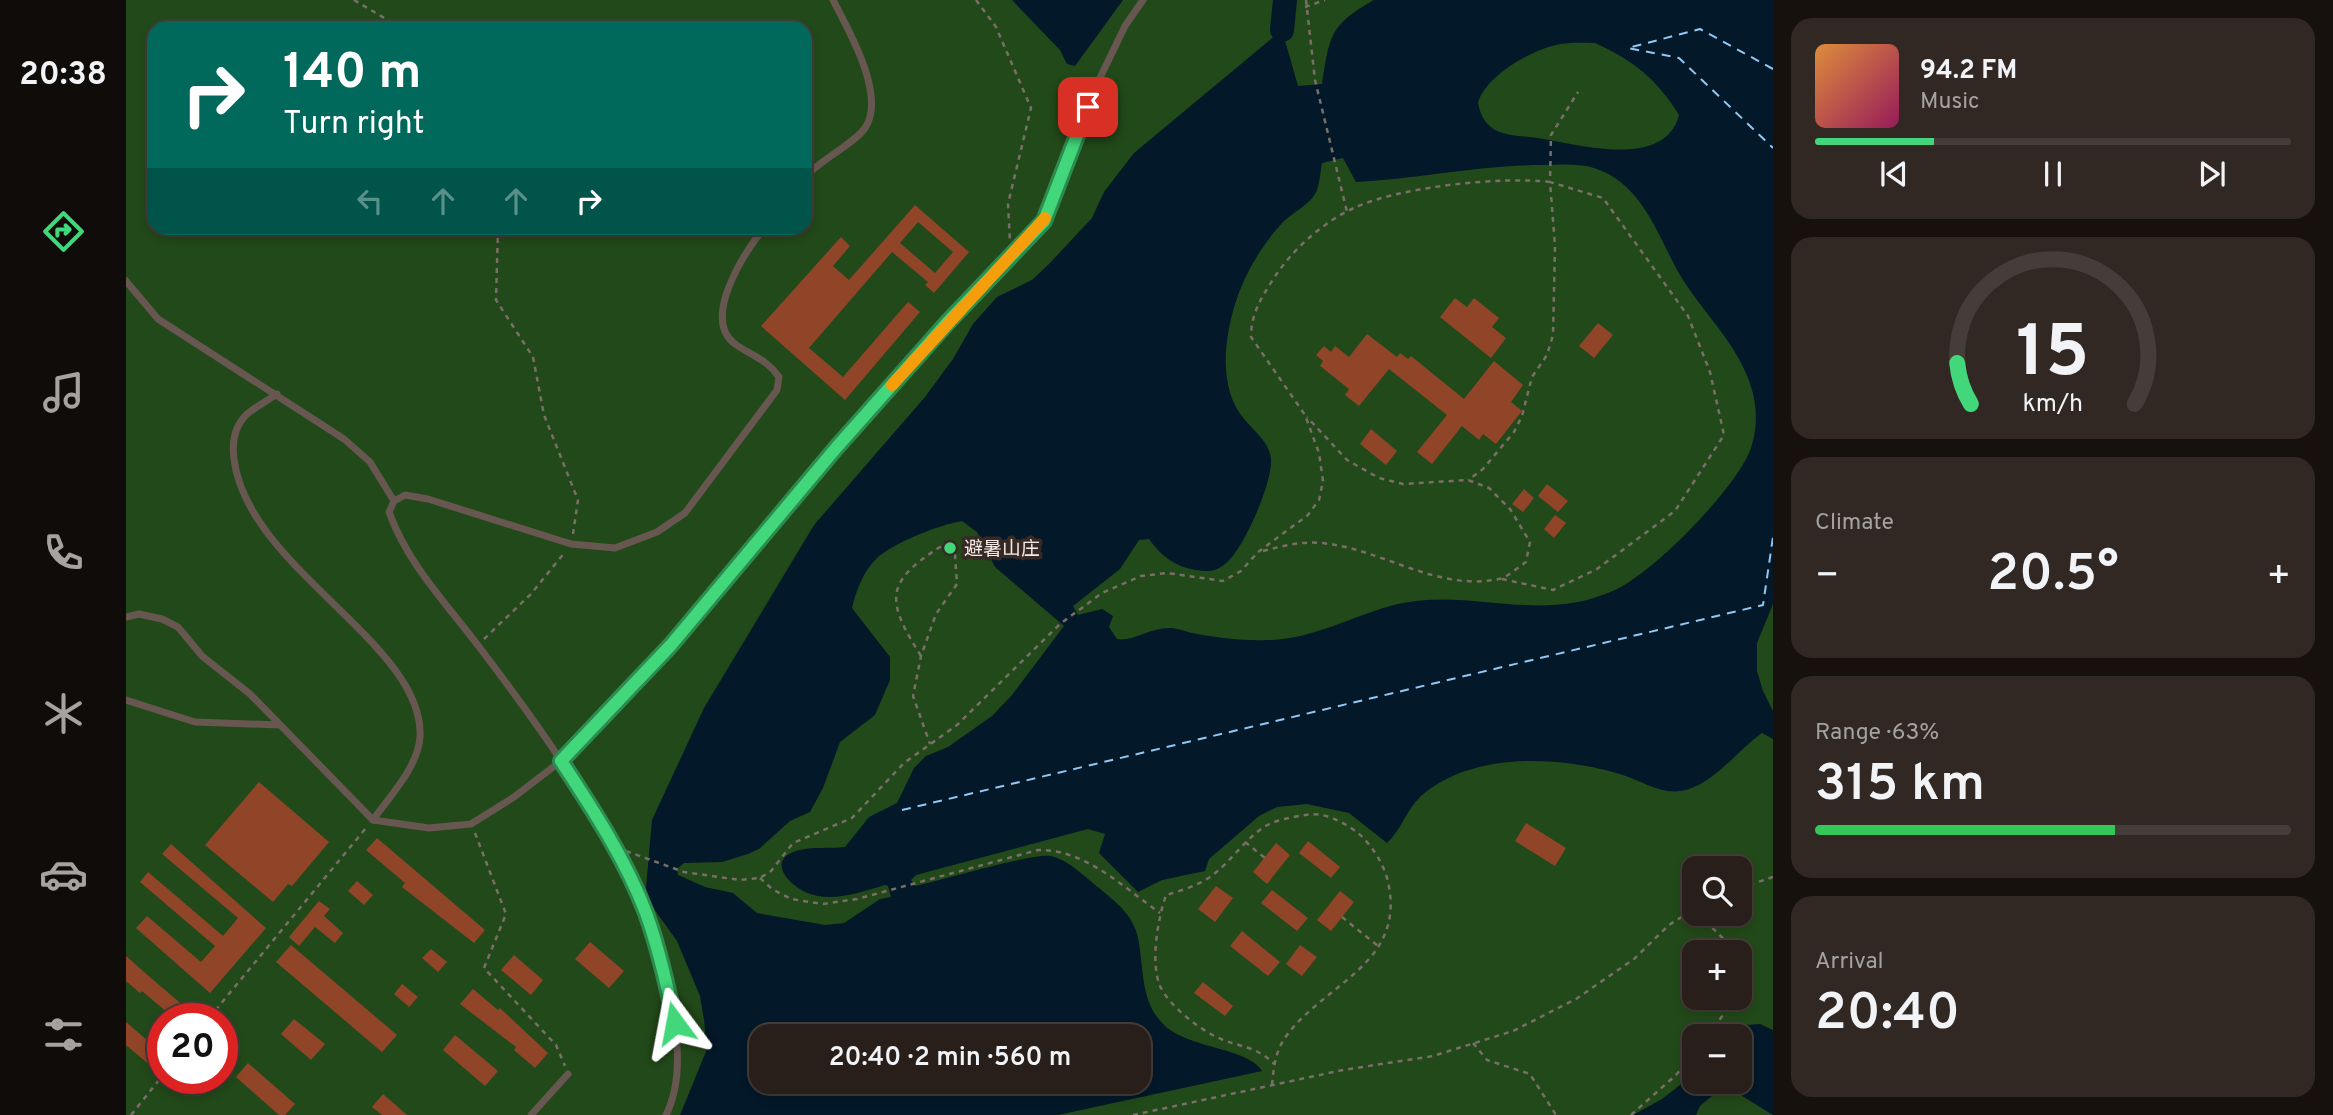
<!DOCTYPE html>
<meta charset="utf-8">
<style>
:root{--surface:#291f1a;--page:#312723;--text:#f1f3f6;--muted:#a5a2a2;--line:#453d39;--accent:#43d77b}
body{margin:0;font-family:Overpass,"Noto Sans SC",sans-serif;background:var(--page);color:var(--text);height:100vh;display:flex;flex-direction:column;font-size:26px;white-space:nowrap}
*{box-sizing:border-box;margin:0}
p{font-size:23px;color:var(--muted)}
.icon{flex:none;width:38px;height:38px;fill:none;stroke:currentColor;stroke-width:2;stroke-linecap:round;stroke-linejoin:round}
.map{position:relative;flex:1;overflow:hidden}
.side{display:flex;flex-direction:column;gap:18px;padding:18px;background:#17110e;width:560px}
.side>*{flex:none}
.banner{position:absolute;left:21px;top:21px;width:665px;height:214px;border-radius:21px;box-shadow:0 4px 10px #0003,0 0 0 2px var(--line);background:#00695c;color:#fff;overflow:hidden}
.buttons{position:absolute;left:1556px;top:856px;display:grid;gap:14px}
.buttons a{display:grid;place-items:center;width:70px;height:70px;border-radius:14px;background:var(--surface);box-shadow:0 4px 10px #0003,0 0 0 2px var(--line);font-size:35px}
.speed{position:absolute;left:21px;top:1003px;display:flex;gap:14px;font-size:35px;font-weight:700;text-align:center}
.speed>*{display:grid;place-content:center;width:91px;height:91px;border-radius:50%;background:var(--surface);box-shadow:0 4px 10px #0003,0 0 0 2px var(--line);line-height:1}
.speed .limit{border:10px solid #d22;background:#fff;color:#111}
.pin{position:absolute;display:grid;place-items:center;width:60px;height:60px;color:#fff;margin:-30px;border-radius:14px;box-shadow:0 4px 10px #0006}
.me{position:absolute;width:77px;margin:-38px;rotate:347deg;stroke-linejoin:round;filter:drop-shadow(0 0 5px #0008)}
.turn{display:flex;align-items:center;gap:24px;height:147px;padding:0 21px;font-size:32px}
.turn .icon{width:91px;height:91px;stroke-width:2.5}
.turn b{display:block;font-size:49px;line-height:60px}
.lanes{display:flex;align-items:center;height:66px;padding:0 21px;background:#0003;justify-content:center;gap:35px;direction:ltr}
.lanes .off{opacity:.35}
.big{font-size:52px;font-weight:600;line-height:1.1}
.side .card{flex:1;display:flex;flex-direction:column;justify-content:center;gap:10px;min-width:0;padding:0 24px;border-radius:21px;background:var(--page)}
.side .dial{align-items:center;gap:0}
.dial svg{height:182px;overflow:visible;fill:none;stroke:var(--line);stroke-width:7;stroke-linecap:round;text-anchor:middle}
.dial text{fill:var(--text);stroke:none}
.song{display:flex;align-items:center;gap:21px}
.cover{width:84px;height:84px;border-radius:10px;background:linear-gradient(135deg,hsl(30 70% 55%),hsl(330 70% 35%))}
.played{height:7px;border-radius:4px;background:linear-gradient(90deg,var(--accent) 25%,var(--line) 25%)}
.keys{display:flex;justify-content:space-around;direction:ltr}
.heat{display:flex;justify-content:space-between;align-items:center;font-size:38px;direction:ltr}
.charge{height:10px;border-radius:5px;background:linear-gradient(90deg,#34c759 63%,var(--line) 0)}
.trip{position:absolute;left:623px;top:1024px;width:402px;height:70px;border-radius:21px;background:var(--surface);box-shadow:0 4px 10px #0003,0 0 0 2px var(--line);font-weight:600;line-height:70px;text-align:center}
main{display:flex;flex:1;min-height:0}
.tab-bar{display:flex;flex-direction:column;width:126px;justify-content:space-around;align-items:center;background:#100c0a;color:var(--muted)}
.tab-bar .icon{width:49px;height:49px}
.tab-bar .on{color:var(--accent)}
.tab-bar b{font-size:32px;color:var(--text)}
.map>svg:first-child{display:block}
.green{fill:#224919;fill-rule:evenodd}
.water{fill:#031829;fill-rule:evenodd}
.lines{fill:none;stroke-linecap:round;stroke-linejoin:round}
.river{stroke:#031829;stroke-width:24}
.ferry{stroke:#93c8f4;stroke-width:2;stroke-dasharray:9 7;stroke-linecap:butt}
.building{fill:#904528;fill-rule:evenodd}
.path{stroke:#7a6e69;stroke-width:2.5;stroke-dasharray:5 5;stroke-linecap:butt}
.service{stroke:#675750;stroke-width:7}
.route-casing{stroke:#2c8c50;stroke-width:18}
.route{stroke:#43d77b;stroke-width:12}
.slow{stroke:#f59e0b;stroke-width:12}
.poi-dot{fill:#43d77b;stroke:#372923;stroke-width:2.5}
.labels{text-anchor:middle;stroke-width:7;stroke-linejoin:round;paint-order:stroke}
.poi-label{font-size:19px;fill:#f4eae7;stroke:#372923;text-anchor:start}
</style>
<main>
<nav class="tab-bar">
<b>20:38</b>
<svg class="icon on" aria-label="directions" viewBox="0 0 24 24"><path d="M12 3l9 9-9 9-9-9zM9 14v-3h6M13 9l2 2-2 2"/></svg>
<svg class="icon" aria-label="music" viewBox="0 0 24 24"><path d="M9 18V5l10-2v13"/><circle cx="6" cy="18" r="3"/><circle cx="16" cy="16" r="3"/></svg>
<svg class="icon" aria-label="phone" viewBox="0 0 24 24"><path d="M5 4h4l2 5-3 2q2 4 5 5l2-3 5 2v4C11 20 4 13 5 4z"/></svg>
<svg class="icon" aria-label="climate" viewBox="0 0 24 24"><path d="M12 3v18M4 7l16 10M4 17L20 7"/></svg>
<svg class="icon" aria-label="car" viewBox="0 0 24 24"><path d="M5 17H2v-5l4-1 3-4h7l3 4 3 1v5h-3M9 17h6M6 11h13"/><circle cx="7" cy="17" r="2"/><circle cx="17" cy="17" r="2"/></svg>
<svg class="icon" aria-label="filters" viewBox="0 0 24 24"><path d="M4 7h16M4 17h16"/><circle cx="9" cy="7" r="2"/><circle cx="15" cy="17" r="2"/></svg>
</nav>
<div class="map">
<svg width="1647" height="1115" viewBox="0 0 1647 1115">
<rect width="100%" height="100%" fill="#372923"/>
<!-- green -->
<path class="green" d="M 0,0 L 1647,0 L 1647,1115 L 0,1115 ZM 28,28 L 679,28 L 679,228 L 28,228 ZM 1568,868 L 1614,868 L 1614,914 L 1568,914 ZM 1568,952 L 1614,952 L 1614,998 L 1568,998 ZM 37,1018 L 96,1018 L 96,1078 L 37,1078 ZM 635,1036 L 1013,1036 L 1013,1082 L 635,1082 ZM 1568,1036 L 1614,1036 L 1614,1082 L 1568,1082 Z"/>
<!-- water -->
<g class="water">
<path d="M 886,0 L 997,0 L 949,66 L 941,64 L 934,50 Z"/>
<path d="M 1248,0 L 1647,0 L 1647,604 L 1631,643 L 1631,671 L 1637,691 L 1647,711 L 1647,739 L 1636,733 C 1612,750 1589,782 1560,790 C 1536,796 1517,781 1494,774 C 1433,756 1347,751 1295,796 C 1280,810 1276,829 1261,843 L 1223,813 L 1181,804 L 1151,807 L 1133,816 L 1083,859 L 1079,871 L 1036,880 L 1012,892 L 973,853 L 979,834 L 962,829 L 790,875 L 785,880 L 789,886 C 812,881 907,853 924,856 C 942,859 960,878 973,888 C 990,902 1008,916 1012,938 C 1018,967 1014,1001 1037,1024 C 1061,1049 1122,1047 1136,1071 L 932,1115 L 554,1115 L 581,1049 L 578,1020 L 574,996 L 551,941 L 523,902 L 520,888 L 526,820 L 578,708 L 688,525 L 799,397 L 827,359 L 847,324 L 871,297 L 906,280 L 923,264 L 966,218 L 978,192 L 1008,153 L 1156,30 L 1172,86 L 1196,84 C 1204,36 1203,25 1248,0 ZM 1469,43 C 1507,60 1532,80 1553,115 C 1540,168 1456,146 1418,139 C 1402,136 1383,137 1369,130 C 1359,124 1354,114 1352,103 C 1359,77 1403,51 1430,45 C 1442,42 1456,43 1469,43 ZM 1217,158 L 1230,182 C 1293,179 1354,165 1417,165 C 1433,165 1452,163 1468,168 C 1514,182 1531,232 1551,270 C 1574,311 1613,343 1626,390 C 1632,410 1631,434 1623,453 C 1606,492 1528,572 1489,590 C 1412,625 1347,587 1272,604 C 1230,614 1186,640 1142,640 C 1119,641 1094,638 1071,634 C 1063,633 1055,629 1046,628 C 1025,627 1006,642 991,639 L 983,627 L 987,616 L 976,609 L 952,615 L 947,606 L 994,569 L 1013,540 L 1023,539 C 1034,555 1049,567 1070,570 C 1081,572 1090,572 1099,564 C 1117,551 1147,482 1145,459 C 1144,443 1128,431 1119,420 C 1092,389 1098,341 1109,304 C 1119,273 1135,246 1157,222 C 1166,213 1183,205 1189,194 C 1194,186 1194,172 1196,163 ZM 836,521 L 851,532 L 869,567 L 938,626 L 886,695 L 866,716 L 822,747 L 800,756 L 788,768 L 771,803 L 743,817 L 719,847 C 704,849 685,846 670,851 C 639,861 665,888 684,894 C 707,902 736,892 759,885 L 762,886 L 765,897 L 754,899 L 718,923 L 699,925 L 631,913 L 607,893 L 579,887 L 552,875 L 551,869 L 558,863 L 596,862 L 622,854 L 633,849 L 664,821 L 684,812 L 697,788 L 714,742 L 749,715 L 764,680 L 764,657 L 726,608 C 730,591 737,572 750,559 C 766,543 813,525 836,521 ZM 635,1036 L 1013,1036 L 1013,1082 L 635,1082 Z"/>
<path d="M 1634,1024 L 1647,1030 L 1647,1115 L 1608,1091 L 1592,1091 L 1574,1106 L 1570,1115 L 1507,1115 L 1536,1099 L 1568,1074 L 1568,1082 L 1614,1082 L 1614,1036 L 1606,1036 L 1621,1025 Z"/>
</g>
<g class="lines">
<!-- river -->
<path class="river" d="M 1156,30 L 1159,0"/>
<!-- ferry -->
<g class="ferry">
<path d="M 1647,69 L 1574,29 L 1502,48 L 1553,58 L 1647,148"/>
<path d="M 776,810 L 1637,605 L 1647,537"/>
</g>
</g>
<!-- building -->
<g class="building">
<path d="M 789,205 L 843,252 L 808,293 L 799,285 L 802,282 L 766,252 L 683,348 L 717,377 L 782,302 L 794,312 L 719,400 L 635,326 L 715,237 L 724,246 L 707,266 L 723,280 ZM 792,222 L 827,252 L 809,273 L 774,243 Z"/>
<path d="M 1329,298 L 1341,307 L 1348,298 L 1373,318 L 1366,327 L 1380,338 L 1365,358 L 1314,317 Z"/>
<path d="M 1472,323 L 1487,335 L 1468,358 L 1453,346 Z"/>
<path d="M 1241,334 L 1271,357 L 1274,353 L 1282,359 L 1285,356 L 1338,399 L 1368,361 L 1397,385 L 1385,402 L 1396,411 L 1370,444 L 1357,434 L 1353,440 L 1336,426 L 1306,464 L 1291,452 L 1321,415 L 1263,369 L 1233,406 L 1219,395 L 1223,389 L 1194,366 L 1197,361 L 1190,355 L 1198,346 L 1205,352 L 1209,346 L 1223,357 Z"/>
<path d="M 1245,429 L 1271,451 L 1260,465 L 1234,444 Z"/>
<path d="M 1421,484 L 1442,501 L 1432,512 L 1412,496 Z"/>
<path d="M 1398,489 L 1408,498 L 1397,512 L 1386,504 Z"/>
<path d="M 1429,515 L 1440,523 L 1428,538 L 1418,529 Z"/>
<path d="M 133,782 L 203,842 L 166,886 L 162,884 L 147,902 L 79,845 Z"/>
<path d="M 1400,823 L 1440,848 L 1429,866 L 1389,841 Z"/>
<path d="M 251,838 L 359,930 L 348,943 L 276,887 L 279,883 L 240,850 Z"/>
<path d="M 1182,841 L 1214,867 L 1205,878 L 1173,853 Z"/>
<path d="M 1150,843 L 1164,855 L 1141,884 L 1127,872 Z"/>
<path d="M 45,844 L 140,928 L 84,993 L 10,928 L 21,916 L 75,962 L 89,946 L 14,882 L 22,872 L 97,936 L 112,918 L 36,854 Z"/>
<path d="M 231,881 L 247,895 L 238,905 L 222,891 Z"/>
<path d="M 1090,886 L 1107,898 L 1089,922 L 1072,909 Z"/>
<path d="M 1146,890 L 1182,918 L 1171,931 L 1135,903 Z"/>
<path d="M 1214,891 L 1228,902 L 1205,931 L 1191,920 Z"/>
<path d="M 193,901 L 204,909 L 198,916 L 217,933 L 209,943 L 189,927 L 173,946 L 163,937 Z"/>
<path d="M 1116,931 L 1154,962 L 1142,976 L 1104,946 Z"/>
<path d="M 464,942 L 498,971 L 483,988 L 449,959 Z"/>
<path d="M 165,945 L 271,1035 L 256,1052 L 150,962 Z"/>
<path d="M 1174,945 L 1191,957 L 1176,976 L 1160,964 Z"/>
<path d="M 305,949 L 321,962 L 312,972 L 296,958 Z"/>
<path d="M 388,955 L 417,980 L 405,995 L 375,970 Z"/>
<path d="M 0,956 L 26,979 L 72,1018 L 48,1018 L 16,991 L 14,993 L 0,981 Z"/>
<path d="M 1077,982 L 1107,1006 L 1099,1016 L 1068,993 Z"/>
<path d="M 276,984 L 292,997 L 283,1007 L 268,994 Z"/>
<path d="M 347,989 L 372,1010 L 374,1008 L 422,1053 L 409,1068 L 388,1050 L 390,1047 L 334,1004 Z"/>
<path d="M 168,1019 L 199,1044 L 185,1060 L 155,1034 Z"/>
<path d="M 0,1022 L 37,1054 L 26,1067 L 0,1045 Z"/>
<path d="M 329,1035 L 372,1071 L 359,1086 L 317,1050 Z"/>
<path d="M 122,1063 L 169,1104 L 159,1115 L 153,1115 L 110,1077 Z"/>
<path d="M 257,1094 L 281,1115 L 256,1115 L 246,1107 Z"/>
</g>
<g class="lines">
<!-- path -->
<g class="path">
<path d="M 228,0 L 275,28"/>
<path d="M 850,0 L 870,27 L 905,108 L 882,204 L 884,242"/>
<path d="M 1180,0 L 1189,80 L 1221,212"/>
<path d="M 1179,7 L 1199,0"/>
<path d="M 372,228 L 370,300 L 407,357 L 418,415 L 452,500 L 447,534"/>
<path d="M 1137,551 C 1157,546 1174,541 1195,543 C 1255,548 1310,592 1373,579 C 1382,577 1392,567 1400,562 L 1404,542 L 1384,509 L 1363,488 L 1342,480 L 1277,484 L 1253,478 L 1221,460 L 1181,417"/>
<path d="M 1376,579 L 1427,590 L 1471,569 L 1549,511 L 1598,435 L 1584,372 L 1562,316 L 1477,198 L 1424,182 L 1425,135 L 1452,92"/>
<path d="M 358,639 L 405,594 L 439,552"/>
<path d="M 795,656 C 761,602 757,583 814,547 L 829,555 L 831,584 L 810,614 L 795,656 L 787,696 L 804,744"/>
<path d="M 349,833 L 380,914 L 358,968 L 430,1045 L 439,1066"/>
<path d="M 1119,842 L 1139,858"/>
<path d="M 500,851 L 558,872 L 614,880 L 634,878 L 645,871 L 667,843 L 726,818 L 778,763 L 831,725 L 934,624 L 976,593 L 1015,576 L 1041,573 L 1097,581 L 1115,571 L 1132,552 L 1182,515 L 1193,500 L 1197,481 L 1193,453 L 1179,415 L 1125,337 C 1125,314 1135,298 1148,278 C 1166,250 1197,222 1228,208 C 1272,187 1375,176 1424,182 L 1429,246 L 1427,335 L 1421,355 L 1406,377 L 1396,416 L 1388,432 L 1357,469 L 1342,480"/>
<path d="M 634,878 L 646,889 L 665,899 L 697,904 L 731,899 L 912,850 C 959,849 997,887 1034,913"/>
<path d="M 1614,888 L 1647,877"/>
<path d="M 1572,914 L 1611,952"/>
<path d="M 1216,917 L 1252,946"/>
<path d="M 1614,956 L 1623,975 L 1614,990"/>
<path d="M 83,1018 L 240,828"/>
<path d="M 1582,1036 L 1609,998"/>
<path d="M 1347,1043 L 1361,1060 L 1404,1074 L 1430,1115"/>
<path d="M 1146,1085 C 1148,1066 1149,1051 1161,1035 C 1199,984 1277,964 1263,887 C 1260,867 1247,846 1232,833 C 1218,822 1197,811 1179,815 C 1166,817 1149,820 1138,827 C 1117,841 1104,863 1084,877 C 1071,886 1054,891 1040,895 C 1032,919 1024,961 1034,986 C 1043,1006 1075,1031 1095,1039 C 1114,1047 1132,1047 1148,1064"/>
<path d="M 5,1115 L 37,1075"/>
<path d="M 1007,1115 L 1217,1070 L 1307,1056 L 1387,1031 L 1450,999 L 1508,959 L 1543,925 L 1568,909"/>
<path d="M 1505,1115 L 1550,1075 L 1568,1053"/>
</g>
<!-- service -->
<g class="service">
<path d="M 679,177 C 693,161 729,143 739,128 C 761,96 722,29 707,0"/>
<path d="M 0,281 L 32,319 L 218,439 L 244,462 L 268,501 L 279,495 L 302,499 L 445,544 L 489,548 L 531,532 L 559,513 L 651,390 L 653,377 C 641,359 626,356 609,344 C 575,319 618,253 638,228"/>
<path d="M 151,394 C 141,401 129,407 120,415 C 108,427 106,444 108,459 C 121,568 299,644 294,737 C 292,767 264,796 247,820"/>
<path d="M 268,501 L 263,512 C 283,567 323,606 357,652 C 436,756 514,866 543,995 C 552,1033 558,1079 540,1115"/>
<path d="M 0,617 L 13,614 L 36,619 L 52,627 L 76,656 L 124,694 L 247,820 L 303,828 L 345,824 L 388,797 L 435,761 L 545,645 L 710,448 L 821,323 L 918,221 L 971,84 L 999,26 L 1017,0"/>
<path d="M 0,700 L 69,722 L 153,725"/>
<path d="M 405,1115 L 442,1074"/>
</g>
</g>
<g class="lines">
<!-- route casing -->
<g class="route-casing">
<path id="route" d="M 549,1023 C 541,986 533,949 520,913 C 500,860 466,808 435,761 L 545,645 L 710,448 L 821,323 L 918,221 L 962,107"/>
</g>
<!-- route -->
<use href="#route" class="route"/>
<!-- slow -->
<path class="slow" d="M 766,385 L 919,218"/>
</g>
<!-- markers -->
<circle class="poi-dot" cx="824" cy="548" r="7"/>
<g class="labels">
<!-- poi labels -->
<g class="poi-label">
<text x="838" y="555">避暑山庄</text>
</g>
</g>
</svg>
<div class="buttons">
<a><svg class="icon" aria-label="search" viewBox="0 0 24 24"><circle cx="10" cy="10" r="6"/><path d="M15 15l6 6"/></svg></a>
<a>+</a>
<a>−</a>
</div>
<div class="speed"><div class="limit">20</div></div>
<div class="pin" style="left:962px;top:107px;background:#d93025"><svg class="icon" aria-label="arrive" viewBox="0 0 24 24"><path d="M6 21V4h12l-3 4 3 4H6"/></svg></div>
<svg class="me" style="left:549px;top:1023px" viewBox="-20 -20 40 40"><path d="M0-17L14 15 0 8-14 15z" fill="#43d77b" stroke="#fff" stroke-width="4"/></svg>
<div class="trip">20:40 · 2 min · 560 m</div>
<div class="banner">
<div class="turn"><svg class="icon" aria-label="right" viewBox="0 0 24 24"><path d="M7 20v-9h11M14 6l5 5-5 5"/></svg><div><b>140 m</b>Turn right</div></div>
<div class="lanes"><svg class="icon off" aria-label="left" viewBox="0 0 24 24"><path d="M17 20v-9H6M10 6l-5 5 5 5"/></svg><svg class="icon off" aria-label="ahead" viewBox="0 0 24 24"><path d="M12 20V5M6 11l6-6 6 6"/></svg><svg class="icon off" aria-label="ahead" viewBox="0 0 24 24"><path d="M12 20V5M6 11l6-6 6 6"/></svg><svg class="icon" aria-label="right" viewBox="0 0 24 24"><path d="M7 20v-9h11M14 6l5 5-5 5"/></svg></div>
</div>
</div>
<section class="side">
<div class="card">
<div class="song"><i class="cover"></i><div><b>94.2 FM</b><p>Music</p></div></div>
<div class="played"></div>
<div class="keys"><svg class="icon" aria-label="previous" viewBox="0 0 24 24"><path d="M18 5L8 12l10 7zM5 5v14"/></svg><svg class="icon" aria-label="pause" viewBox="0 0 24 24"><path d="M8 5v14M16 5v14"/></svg><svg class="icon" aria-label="next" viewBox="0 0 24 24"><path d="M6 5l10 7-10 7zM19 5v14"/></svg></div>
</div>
<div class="card dial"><svg viewBox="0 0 100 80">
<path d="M14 69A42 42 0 1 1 86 69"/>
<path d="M14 69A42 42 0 0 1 8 51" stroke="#43d77b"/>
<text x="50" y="56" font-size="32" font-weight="700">15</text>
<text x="50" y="72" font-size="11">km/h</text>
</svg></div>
<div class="card"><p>Climate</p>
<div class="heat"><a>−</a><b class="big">20.5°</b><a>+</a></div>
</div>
<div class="card"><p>Range · 63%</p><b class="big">315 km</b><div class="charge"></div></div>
<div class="card"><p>Arrival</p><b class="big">20:40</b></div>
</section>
</main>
